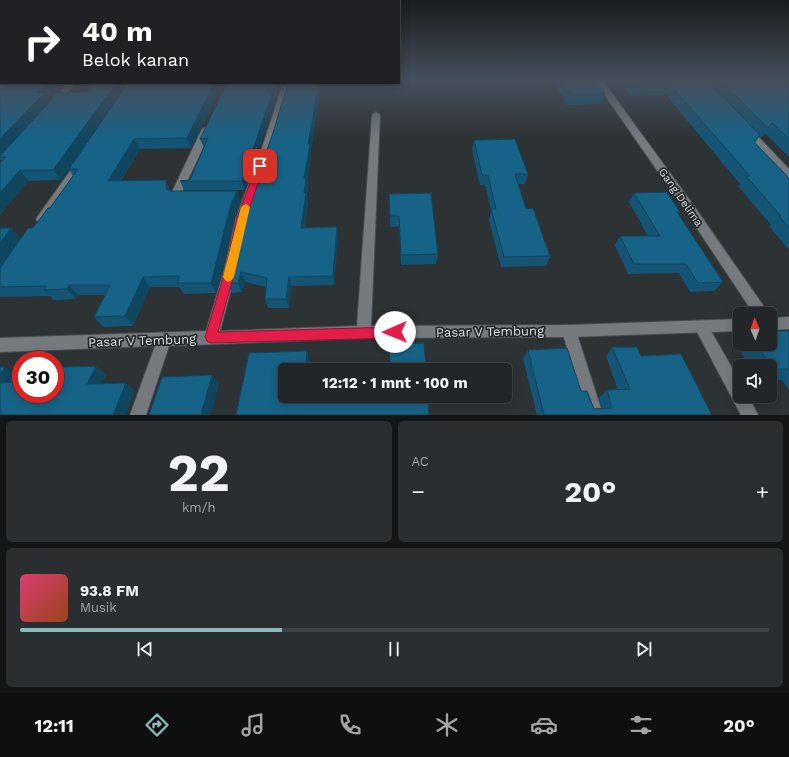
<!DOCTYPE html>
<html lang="id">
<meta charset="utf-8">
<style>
:root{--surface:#222628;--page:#2a2e30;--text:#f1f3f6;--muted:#a2a5a8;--line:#3f4345;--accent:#8bbbb9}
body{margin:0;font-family:"Work Sans",sans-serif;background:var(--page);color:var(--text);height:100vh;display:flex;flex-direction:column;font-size:15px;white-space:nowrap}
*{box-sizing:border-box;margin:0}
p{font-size:13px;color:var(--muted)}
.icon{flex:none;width:22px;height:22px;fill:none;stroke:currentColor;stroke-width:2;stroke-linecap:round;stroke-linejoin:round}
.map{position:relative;height:415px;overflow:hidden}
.side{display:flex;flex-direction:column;gap:6px;padding:6px;background:#131516;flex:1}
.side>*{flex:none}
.banner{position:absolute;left:0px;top:0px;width:400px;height:84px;box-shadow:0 2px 10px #0003,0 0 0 1px var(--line);background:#202124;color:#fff;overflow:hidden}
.needle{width:26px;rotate:358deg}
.controls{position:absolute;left:733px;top:307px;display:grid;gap:8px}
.controls a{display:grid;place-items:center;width:44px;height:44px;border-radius:6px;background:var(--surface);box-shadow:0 2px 10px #0003,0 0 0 1px var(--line);font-size:20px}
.speed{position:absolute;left:12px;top:351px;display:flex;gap:8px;font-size:20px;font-weight:700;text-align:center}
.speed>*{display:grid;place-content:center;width:52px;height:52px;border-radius:50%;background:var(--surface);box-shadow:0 2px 10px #0003,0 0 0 1px var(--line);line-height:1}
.speed .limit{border:6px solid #d22;background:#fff;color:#111}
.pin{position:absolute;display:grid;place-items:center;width:34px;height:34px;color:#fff;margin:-17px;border-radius:8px;box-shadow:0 2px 6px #0006}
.me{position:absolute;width:44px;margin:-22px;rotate:269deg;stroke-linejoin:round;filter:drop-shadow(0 0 3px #0008)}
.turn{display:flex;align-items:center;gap:14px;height:84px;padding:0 16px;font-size:18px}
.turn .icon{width:52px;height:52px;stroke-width:2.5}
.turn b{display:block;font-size:28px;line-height:34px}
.big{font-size:30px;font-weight:700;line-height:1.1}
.side .card{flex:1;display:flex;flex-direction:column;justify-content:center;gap:6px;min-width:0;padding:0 14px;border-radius:6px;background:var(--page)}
.side .dial{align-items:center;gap:0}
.dial b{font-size:52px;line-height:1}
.song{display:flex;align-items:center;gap:12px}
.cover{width:48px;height:48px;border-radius:6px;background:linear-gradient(135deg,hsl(340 70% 55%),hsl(20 70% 35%))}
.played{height:4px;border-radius:2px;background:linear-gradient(90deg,var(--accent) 35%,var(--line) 35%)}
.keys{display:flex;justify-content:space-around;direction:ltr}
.heat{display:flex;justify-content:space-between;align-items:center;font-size:22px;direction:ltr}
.side .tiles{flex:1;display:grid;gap:6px;grid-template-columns:1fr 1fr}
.card:last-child{grid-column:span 2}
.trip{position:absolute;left:278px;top:363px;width:234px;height:40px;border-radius:6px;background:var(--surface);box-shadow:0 2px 10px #0003,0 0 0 1px var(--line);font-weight:700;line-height:40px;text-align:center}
.menu{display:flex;height:64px;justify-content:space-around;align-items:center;background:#0e0f10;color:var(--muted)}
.menu .icon{width:28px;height:28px}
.menu .on{color:var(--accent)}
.menu b{font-size:18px;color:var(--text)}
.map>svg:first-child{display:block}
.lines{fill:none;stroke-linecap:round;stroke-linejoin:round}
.service-casing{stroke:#494d50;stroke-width:2}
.minor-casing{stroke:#494d50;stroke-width:2}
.service{fill:#747a7e;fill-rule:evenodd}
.minor{fill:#747a7e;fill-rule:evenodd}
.wall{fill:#145474}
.shaded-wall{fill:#10455e}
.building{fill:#176287;stroke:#10455e}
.route{fill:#e11d48;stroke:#92132f}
.slow{fill:#f59e0b}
.labels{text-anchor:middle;stroke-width:3.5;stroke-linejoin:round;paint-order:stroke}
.street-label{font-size:11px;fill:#dcdfe1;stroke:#23282b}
.near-street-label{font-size:13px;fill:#dcdfe1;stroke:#23282b}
</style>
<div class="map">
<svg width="789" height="415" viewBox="0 0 789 415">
<rect width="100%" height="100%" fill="#2d3235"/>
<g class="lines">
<!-- service casing -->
<g class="service-casing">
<g id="service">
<path d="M 702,322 L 707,324 L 740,382 L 740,396 L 748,396 L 758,415 L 741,415 L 695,328 L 697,324 Z"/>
<path d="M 569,325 L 574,326 L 576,331 L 603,415 L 587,415 L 562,331 L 564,326 Z"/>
</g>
</g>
<!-- minor casing -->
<g class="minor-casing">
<g id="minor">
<path d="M 595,81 L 603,81 L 694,206 L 769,314 L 754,314 L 686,212 Z"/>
<path d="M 67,83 L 75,83 L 59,105 L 53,105 L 52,103 Z"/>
<path d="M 283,83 L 291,83 L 274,142 L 248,218 L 236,271 L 220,331 L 357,326 L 372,115 L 376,112 L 380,115 L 371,326 L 569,325 L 740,319 L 740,331 L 569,337 L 364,338 L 169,346 L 146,415 L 130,415 L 155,346 L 0,352 L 0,338 L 206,331 L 224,271 L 236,218 L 264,142 Z"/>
<path d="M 207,126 L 212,129 L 182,192 L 190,194 L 191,197 L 190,200 L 186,201 L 173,199 L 172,192 L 202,129 Z"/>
<path d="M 746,126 L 749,127 L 789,169 L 789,178 L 785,177 L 743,131 L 741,129 L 743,127 Z"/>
<path d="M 81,159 L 86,162 L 46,222 L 42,223 L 38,222 L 36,219 L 38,216 L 78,160 Z"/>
<path d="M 789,317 L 789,329 L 770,330 L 770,318 Z"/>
</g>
</g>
<!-- service -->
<use href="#service" class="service"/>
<!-- minor -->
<use href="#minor" class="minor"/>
</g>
<!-- wall -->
<g class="wall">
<path d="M 0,81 L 1,83 L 63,83 L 48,99 L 50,102 L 87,92 L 94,83 L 121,83 L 124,89 L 61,180 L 28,181 L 0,215 L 0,164 L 2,161 L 0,159 Z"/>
<path d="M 557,81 L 596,81 L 605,94 L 601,104 L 567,105 L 556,86 Z"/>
<path d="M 620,81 L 789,81 L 789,157 L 765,133 L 761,138 L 759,136 L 755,143 L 789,178 L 789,250 L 769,226 L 771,225 L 738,186 L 740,184 L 666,95 L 631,96 Z"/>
<path d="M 227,83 L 245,190 L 184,190 L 180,181 L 190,180 L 204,148 L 200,139 Z"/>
<path d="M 288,83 L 321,83 L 311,150 L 311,154 L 307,184 L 308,188 L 307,195 L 308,202 L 305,228 L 337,227 L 338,237 L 334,285 L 292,286 L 289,308 L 268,308 L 265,299 L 266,287 L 245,282 L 242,292 L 232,293 L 227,283 Z"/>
<path d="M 219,90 L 191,148 L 140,149 L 121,181 L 171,191 L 237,191 L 241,202 L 235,218 L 216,293 L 184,294 L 179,287 L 150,287 L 133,326 L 103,327 L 94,317 L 105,295 L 78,295 L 76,299 L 54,300 L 50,296 L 0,297 L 0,287 L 11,228 L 21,239 L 33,228 L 50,208 L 73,176 L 69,169 Z"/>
<path d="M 474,140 L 528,174 L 525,184 L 518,184 L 526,209 L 550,256 L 546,266 L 501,267 L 489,220 L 491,210 L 485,185 L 480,185 L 472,150 Z"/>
<path d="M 634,193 L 680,212 L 678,214 L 723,282 L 714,291 L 690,292 L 679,273 L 628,274 L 615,245 L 620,236 L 648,236 L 629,202 Z"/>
<path d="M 389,194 L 438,254 L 436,264 L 401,265 L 399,226 L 390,227 Z"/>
<path d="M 789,331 L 789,390 L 782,380 L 770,380 L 770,366 L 749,366 L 735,342 L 740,338 L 740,344 L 770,344 Z"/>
<path d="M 612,347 L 641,356 L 712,415 L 537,415 L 523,359 L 528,350 L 581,391 L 594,409 L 602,408 L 599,398 L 607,390 L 618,390 L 606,356 Z"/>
</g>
<!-- shaded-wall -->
<g class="shaded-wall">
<path d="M 47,83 L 63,83 L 48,99 L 50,103 L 0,157 L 0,139 L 38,93 Z"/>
<path d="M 116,83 L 121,83 L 124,89 L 61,180 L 53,170 Z"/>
<path d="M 214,83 L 217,83 L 219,90 L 191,148 L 187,138 Z"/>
<path d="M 276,83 L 281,83 L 245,190 L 242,181 Z"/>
<path d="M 319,83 L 321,83 L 311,150 L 311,154 L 307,184 L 308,188 L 307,195 L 308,202 L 303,237 L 301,228 L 304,193 L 304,178 L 308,144 Z"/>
<path d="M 134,139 L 140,149 L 114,191 L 108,181 Z"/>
<path d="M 20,170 L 28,181 L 0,215 L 0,193 Z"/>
<path d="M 166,180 L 171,190 L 172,200 L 166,189 Z"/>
<path d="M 237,191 L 241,202 L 235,218 L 216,293 L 211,283 L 230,207 Z"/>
<path d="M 337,227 L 338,237 L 334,285 L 333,276 Z"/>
<path d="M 11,228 L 21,239 L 0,268 L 0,243 Z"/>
<path d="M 241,272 L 245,282 L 242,292 L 238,283 Z"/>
<path d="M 143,277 L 150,287 L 133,326 L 125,316 Z"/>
<path d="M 289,277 L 292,286 L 289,308 L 286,299 Z"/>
<path d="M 69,285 L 78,295 L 76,299 L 67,289 Z"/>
<path d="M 307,351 L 311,363 L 310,370 L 306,366 Z"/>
<path d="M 96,366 L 106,375 L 98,393 L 87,384 Z"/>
<path d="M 5,367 L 18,376 L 9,392 L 0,386 L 0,375 Z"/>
<path d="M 212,375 L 219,384 L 211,415 L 201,415 Z"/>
<path d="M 126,383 L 135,391 L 126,415 L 113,415 Z"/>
</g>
<!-- building -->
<g class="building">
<path d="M 0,81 L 1,81 L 1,83 L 47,83 L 38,93 L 44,93 L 0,139 Z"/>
<path d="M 562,81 L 596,81 L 605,94 L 570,95 Z"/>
<path d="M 632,81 L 789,81 L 789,139 L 772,123 L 768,128 L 726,86 L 721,85 L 716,89 L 718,92 L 760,135 L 754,142 L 789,178 L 789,228 L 779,216 L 781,216 L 746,176 L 750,176 L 671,86 L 636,86 Z"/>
<path d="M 94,83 L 116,83 L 53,170 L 20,170 L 0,193 L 0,163 L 6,157 L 0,157 L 0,156 L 46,106 L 57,92 L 87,92 Z"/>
<path d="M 128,83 L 214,83 L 187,138 L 134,139 L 108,181 L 166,180 L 166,189 L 171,191 L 237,191 L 230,207 L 211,283 L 177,283 L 180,276 L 143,277 L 125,316 L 94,317 L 110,285 L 69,285 L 67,289 L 44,290 L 46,286 L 0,287 L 0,268 L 28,228 L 33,228 L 48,208 L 50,208 L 78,169 L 69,169 Z"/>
<path d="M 227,83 L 276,83 L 242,181 L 180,181 L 190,180 L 208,138 L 200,139 Z"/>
<path d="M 288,83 L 319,83 L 308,144 L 310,144 L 304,178 L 306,178 L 304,193 L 306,193 L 301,228 L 337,227 L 333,276 L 289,277 L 286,299 L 265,299 L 267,278 L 241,272 L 238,283 L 227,283 L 246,209 L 273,133 Z"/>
<path d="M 515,139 L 528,174 L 515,174 L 526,209 L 533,208 L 550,256 L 504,257 L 491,209 L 496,209 L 488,175 L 482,175 L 474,140 Z"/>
<path d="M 667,192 L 680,212 L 677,212 L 723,282 L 698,283 L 686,264 L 634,264 L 620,236 L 660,236 L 634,193 Z"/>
<path d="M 431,193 L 438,254 L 401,255 L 399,216 L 390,216 L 389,194 Z"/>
<path d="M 0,228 L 11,228 L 0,243 Z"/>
<path d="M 770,331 L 789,331 L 789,369 L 772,369 L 757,344 L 770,344 Z"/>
<path d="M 424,343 L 426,370 L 285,370 L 285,396 L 428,396 L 429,415 L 236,415 L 249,353 L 307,351 L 306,366 L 390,363 L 389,344 Z"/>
<path d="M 612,347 L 637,347 L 641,356 L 681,354 L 712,415 L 544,415 L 528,350 L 567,348 L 581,391 L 587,391 L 594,409 L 612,408 L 607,390 L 630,389 Z"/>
<path d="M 96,366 L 87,384 L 126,383 L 113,415 L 0,415 L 0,383 L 21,382 L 21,394 L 55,394 L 55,378 L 61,367 Z"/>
<path d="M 0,367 L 5,367 L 0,375 Z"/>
<path d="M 212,375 L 201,415 L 149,415 L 162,377 Z"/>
</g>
<!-- sky -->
<linearGradient id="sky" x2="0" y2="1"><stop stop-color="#191c1d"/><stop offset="0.58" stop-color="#464f5c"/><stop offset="1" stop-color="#464f5c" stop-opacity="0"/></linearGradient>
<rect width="789" height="139" fill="url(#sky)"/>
<!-- route -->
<path class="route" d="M 257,164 L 263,164 L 264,166 L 246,218 L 235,271 L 218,332 L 395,327 L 399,328 L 401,332 L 399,336 L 395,338 L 211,343 L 207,341 L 205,337 L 225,271 L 237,218 Z"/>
<!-- slow -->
<path class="slow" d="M 246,204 L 250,207 L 234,277 L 232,280 L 228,282 L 225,280 L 223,277 L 241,207 Z"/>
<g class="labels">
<!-- street labels -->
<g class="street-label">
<text transform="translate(681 197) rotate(55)" y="4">Gang Delima</text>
</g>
<!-- near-street labels -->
<g class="near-street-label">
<text transform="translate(490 331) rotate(-1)" y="5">Pasar V Tembung</text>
<text transform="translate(142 340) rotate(-2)" y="5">Pasar V Tembung</text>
</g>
</g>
</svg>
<div class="controls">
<a><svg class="needle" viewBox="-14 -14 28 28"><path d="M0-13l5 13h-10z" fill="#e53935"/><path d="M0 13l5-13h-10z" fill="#a2a5a8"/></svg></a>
<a><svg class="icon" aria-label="sound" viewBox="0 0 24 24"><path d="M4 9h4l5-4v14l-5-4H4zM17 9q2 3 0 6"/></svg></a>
</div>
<div class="speed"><div class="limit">30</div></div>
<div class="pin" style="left:260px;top:166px;background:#d93025"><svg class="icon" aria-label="arrive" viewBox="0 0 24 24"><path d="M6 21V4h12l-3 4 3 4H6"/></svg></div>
<svg class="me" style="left:395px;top:332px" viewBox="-20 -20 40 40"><circle r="19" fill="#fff"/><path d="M0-13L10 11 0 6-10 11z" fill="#e11d48"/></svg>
<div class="trip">12:12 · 1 mnt · 100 m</div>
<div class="banner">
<div class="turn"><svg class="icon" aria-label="right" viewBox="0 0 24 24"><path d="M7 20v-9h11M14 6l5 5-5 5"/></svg><div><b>40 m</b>Belok kanan</div></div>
</div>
</div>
<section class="side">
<div class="tiles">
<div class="card dial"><b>22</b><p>km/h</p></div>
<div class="card"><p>AC</p>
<div class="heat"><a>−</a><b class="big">20°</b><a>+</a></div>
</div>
<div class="card">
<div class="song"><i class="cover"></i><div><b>93.8 FM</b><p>Musik</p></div></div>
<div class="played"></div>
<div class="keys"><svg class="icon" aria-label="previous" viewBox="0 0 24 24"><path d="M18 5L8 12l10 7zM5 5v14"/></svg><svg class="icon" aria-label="pause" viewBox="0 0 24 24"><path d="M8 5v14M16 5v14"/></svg><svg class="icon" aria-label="next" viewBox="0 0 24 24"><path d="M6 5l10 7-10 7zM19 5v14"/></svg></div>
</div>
</div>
</section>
<nav class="menu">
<b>12:11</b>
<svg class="icon on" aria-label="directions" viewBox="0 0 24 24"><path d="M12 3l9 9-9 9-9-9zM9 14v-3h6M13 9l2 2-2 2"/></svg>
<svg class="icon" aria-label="music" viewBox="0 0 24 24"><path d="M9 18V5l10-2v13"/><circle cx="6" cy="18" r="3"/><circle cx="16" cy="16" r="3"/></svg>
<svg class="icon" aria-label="phone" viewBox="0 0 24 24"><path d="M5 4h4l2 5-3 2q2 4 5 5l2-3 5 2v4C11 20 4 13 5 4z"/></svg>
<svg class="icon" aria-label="climate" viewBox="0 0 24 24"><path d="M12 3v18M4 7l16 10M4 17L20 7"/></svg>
<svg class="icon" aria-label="car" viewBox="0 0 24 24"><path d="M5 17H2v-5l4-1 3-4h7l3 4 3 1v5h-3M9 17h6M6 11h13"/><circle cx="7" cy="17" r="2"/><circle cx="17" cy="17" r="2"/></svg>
<svg class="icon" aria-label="filters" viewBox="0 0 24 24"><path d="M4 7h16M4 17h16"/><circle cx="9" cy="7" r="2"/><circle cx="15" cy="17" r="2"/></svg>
<b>20°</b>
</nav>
